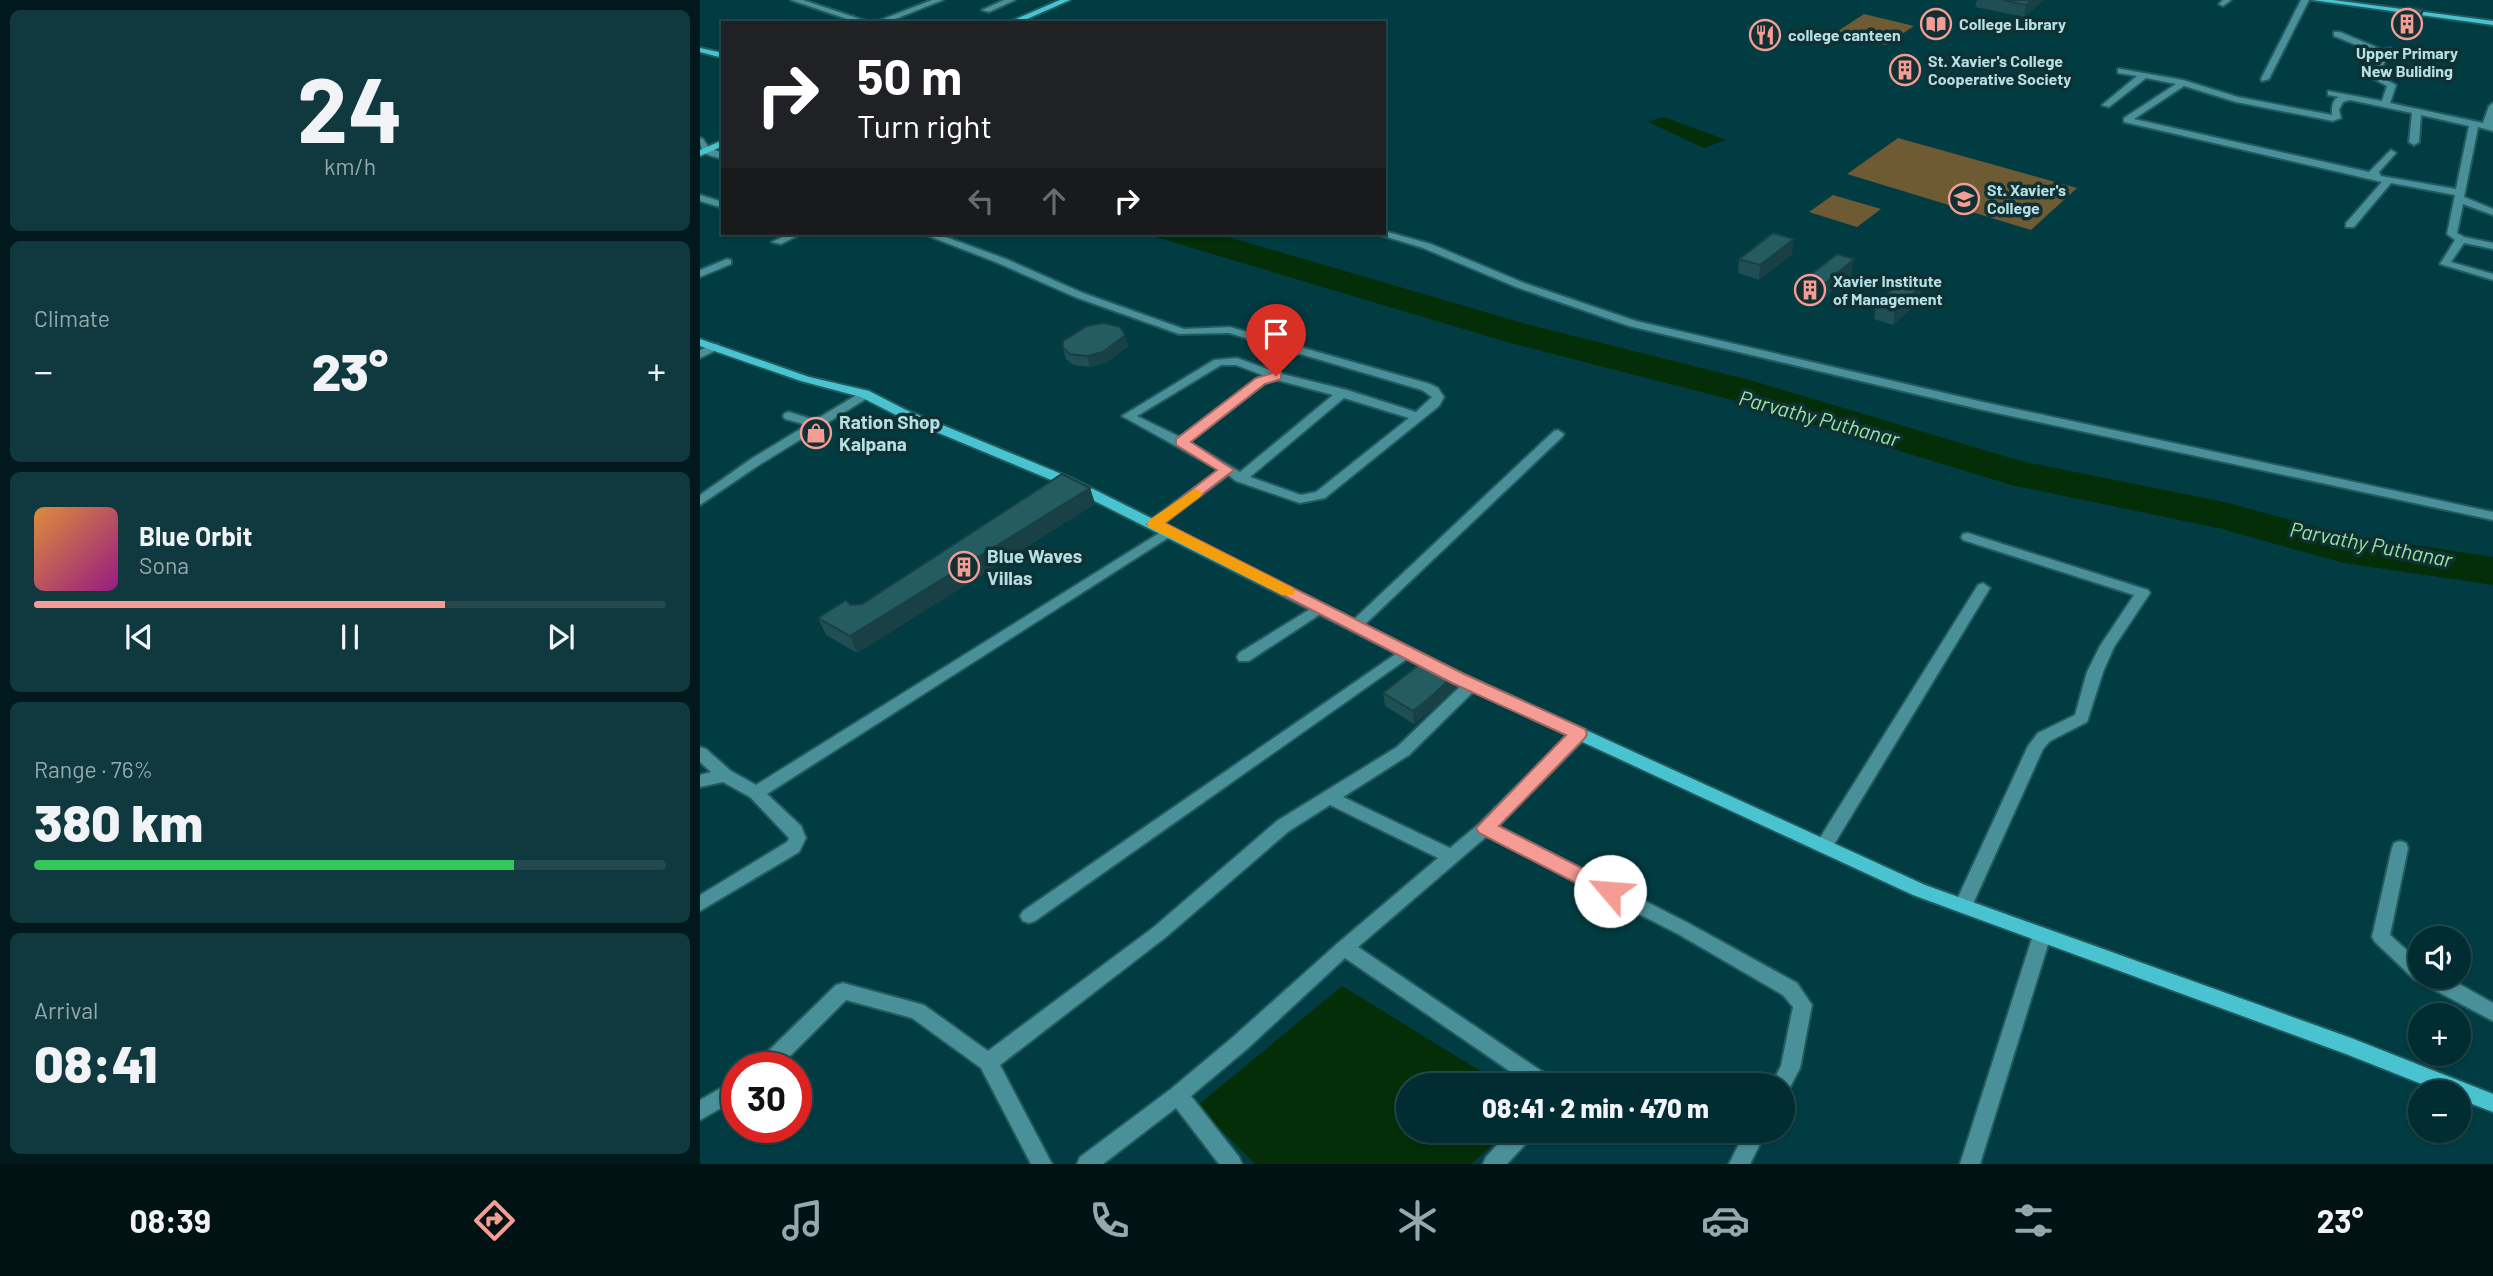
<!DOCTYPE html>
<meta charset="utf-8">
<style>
:root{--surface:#012d32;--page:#0f393e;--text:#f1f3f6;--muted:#96a8ac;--line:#23494d;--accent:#f59c94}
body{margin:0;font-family:Barlow,sans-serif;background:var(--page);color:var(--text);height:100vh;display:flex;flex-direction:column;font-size:26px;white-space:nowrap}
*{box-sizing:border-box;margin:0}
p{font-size:23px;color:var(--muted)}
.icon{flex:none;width:38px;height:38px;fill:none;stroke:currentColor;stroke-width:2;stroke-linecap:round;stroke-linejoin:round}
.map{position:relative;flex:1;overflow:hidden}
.sheet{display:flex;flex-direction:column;gap:10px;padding:10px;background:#01191c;width:700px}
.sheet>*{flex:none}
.hud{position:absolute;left:21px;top:21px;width:665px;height:214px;border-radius:0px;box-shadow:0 2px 5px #0004,0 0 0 2px var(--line);background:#202124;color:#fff;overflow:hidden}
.controls{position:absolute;left:1708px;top:926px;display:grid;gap:14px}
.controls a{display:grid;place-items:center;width:63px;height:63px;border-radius:50%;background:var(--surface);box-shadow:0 2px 5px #0004,0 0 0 2px var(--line);font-size:35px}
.speed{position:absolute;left:21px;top:1052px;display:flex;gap:14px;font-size:35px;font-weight:700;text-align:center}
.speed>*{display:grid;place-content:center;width:91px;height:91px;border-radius:50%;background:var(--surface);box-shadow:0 2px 5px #0004,0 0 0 2px var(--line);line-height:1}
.speed .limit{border:10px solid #d22;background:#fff;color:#111}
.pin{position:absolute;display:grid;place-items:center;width:60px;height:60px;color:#fff;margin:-72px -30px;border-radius:50% 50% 50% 0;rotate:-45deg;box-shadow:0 0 7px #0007}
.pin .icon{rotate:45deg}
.me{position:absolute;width:77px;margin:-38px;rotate:297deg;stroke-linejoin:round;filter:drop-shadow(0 0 5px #0008)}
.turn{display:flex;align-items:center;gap:24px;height:147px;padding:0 21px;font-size:32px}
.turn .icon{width:91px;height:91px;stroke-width:2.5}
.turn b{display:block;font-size:49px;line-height:60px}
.lanes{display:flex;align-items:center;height:66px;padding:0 21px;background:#0003;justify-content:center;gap:35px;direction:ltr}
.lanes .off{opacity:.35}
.big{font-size:52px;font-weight:800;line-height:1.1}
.sheet .tile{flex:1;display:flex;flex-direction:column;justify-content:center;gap:10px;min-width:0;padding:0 24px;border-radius:10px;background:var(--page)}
.sheet .dial{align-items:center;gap:0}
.dial b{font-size:91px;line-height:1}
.song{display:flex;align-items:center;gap:21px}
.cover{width:84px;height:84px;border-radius:10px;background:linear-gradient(135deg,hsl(30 70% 55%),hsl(310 70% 35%))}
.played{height:7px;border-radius:4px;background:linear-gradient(90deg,var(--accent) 65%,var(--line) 65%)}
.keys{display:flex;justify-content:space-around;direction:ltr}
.heat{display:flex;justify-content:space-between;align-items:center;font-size:38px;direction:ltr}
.charge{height:10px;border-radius:5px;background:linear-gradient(90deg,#34c759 76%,var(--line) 0)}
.trip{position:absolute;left:696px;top:1073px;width:399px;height:70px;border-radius:35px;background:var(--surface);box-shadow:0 2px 5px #0004,0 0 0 2px var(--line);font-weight:800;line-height:70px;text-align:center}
.tab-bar{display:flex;height:112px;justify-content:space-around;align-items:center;background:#001214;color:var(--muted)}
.tab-bar .icon{width:49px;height:49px}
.tab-bar .active{color:var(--accent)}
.tab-bar b{font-size:32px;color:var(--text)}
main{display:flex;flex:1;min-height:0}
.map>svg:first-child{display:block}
.green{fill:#6e5b34}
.water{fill:#032e08}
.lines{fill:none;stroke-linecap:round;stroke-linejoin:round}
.street-casing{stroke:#215a5f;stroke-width:4}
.secondary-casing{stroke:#215a5f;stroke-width:4}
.street{fill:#4a9098;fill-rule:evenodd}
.secondary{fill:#49c3d0;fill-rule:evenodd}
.wall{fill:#1f4f54}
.shaded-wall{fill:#194045}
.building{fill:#245c62;stroke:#194045;stroke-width:2}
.route{fill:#f59c94;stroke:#9f6560;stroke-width:2}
.slow{fill:#f59e0b}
.labels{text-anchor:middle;stroke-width:7;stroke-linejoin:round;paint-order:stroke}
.far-poi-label{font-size:16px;font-weight:bold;fill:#b4e0e5;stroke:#113033;text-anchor:start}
.poi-label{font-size:19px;font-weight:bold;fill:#b4e0e5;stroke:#113033;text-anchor:start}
.water-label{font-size:21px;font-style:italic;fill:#97e59a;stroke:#113033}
</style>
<main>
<section class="sheet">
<div class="tile dial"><b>24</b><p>km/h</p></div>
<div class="tile"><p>Climate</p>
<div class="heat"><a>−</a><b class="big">23°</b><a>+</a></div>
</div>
<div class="tile">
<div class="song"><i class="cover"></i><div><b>Blue Orbit</b><p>Sona</p></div></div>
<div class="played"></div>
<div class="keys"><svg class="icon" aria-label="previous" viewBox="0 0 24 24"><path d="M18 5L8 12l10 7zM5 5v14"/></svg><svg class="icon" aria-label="pause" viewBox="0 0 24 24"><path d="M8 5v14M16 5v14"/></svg><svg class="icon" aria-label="next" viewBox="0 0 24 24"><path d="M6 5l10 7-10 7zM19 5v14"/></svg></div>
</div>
<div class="tile"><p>Range · 76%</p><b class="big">380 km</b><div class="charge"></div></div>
<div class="tile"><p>Arrival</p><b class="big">08:41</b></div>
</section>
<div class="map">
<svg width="1793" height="1164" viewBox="0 0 1793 1164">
<rect width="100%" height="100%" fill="#013c42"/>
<!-- green -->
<g class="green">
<path d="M 1164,14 L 1214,26 L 1186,45 L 1135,33 Z"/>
<path d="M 1198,138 L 1377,188 L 1331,230 L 1147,174 Z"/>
<path d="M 1133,195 L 1181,209 L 1157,227 L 1109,212 Z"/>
</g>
<!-- water -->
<g class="water">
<path d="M 964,117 L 1026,140 L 1004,148 L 948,122 Z"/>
<path d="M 442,233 L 515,233 L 826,324 L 1053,381 L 1321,461 L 1524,502 L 1643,534 L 1793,557 L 1793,585 L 1644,563 L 1518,528 L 1311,485 L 1036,401 L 807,342 Z"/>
<path d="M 642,986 L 803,1085 L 709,1085 L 709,1130 L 808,1131 L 771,1164 L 555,1164 L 497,1106 Z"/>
</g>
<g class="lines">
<!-- street casing -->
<g class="street-casing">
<g id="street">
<path d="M 91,0 L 103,0 L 172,23 L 159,23 Z"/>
<path d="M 232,0 L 243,0 L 185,23 L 173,23 Z"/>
<path d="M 304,0 L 315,0 L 289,12 L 282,10 Z"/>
<path d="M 1523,0 L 1531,0 L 1523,6 L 1519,4 Z"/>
<path d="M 1601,0 L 1609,0 L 1569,79 L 1562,81 L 1561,79 Z"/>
<path d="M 1634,32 L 1640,32 L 1683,50 L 1690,48 L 1679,76 L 1696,85 L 1690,103 L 1783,123 L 1789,106 L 1793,103 L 1793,131 L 1778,127 L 1764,197 L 1793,209 L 1793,215 L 1763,204 L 1757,233 L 1764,237 L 1793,243 L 1793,249 L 1764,243 L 1751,262 L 1793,274 L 1793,280 L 1740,264 L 1755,240 L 1747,234 L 1755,195 L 1691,183 L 1654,227 L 1646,227 L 1646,223 L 1682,182 L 1424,122 L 1424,118 L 1476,84 L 1446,78 L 1409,107 L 1402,105 L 1437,76 L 1418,73 L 1418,69 L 1421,69 L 1483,80 L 1538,97 L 1632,115 C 1632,110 1631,100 1639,97 L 1628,95 L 1628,91 L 1682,101 L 1687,86 L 1670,77 L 1681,55 L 1634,36 ZM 1484,86 L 1536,102 L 1633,121 L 1641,118 L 1639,110 L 1643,102 L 1650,100 L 1712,113 L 1709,142 L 1714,145 L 1719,142 L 1721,115 L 1769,126 L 1756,189 L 1681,176 L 1679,172 L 1696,153 L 1691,150 L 1669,172 L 1434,119 Z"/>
<path d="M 0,138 L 3,139 L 9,148 L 23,153 L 23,159 C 8,155 0,155 0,138 Z"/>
<path d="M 0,195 L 23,202 L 23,208 L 0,201 Z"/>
<path d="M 684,231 L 731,244 L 824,283 L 936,321 L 1283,402 L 1793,512 L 1793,520 L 1283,410 L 929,326 L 816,287 L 723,248 L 674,233 Z"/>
<path d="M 90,233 L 103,233 L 81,244 L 72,242 Z"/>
<path d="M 221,233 L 235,233 L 306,259 L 383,293 L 484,329 L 530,327 L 730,384 L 738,388 L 744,397 L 739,406 L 625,498 L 600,503 L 536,481 L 528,475 L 459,527 L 449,527 L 447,524 L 449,521 L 519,470 L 422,416 L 514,360 L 537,358 L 578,373 L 647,390 L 716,412 L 732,397 L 722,390 L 529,333 L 479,334 L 375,297 L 298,263 ZM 521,365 L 536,365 L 565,376 L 557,379 L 480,437 L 437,416 ZM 577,380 L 633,395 L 540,472 L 489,442 L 565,383 ZM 644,398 L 709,418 L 616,492 L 601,495 L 550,477 Z"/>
<path d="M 27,259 L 31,260 L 31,264 L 0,277 L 0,270 Z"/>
<path d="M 15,344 L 19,345 L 19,349 L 0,358 L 0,350 Z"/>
<path d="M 165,390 L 169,391 L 169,397 L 59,465 L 0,505 L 0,495 L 51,459 L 107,425 L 85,419 L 83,416 L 85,413 L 89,412 L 115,420 Z"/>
<path d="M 858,430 L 864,434 L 862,437 L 660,629 L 650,629 L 648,626 L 650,623 L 854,431 Z"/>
<path d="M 469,527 L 476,531 L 474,534 L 67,794 L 101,826 L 106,838 L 99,852 L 0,911 L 0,895 L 87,842 L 89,838 L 50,797 L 23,782 L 0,787 L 0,775 L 11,772 L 0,762 L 0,747 L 6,749 L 31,771 L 56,785 Z"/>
<path d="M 1268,533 L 1448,590 L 1450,593 L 1414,647 L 1403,672 L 1387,722 L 1350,741 L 1343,749 L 1272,906 L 1269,911 L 1263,913 L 1257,911 L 1254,906 L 1328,746 L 1338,733 L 1375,715 L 1387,672 L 1400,646 L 1434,595 L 1263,540 L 1261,537 L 1263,534 Z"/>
<path d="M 1283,583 L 1290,588 L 1130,851 L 1124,853 L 1118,851 L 1116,846 L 1118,841 L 1278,585 Z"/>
<path d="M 620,603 L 627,608 L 625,611 L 549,661 L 539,661 L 537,657 L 539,653 Z"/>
<path d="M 706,647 L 713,652 L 711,656 L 335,921 L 329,923 L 323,921 L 320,916 L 323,911 Z"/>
<path d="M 771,680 L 776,681 L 779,685 L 776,689 L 709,755 L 643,797 L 750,848 L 780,823 L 873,730 L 885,730 L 887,734 L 885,738 L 798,826 L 990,924 L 1097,983 L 1112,1005 L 1100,1068 L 1088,1091 L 1083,1093 L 1083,1085 L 1071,1085 L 1081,1066 L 1093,1007 L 1083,995 L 978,934 L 787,836 L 658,947 L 853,1079 L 856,1085 L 830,1085 L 645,958 L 547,1049 L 491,1096 L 539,1157 L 542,1164 L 519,1164 L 476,1108 L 403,1164 L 377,1164 L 380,1157 L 471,1089 L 533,1037 L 638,943 L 738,858 L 630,805 L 589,831 L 466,937 L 300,1065 L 352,1164 L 331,1164 L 281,1068 L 212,1018 L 146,1000 L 78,1068 L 55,1068 L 57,1062 L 136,985 L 143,983 L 224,1005 L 288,1051 L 454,927 L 577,821 L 697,747 L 766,681 Z"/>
<path d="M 1700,841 L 1706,843 L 1708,848 L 1690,935 L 1720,962 L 1720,976 L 1745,976 L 1793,1003 L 1793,1021 L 1714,979 L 1675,942 L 1672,937 L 1692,848 L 1694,843 Z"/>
<path d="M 1342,927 L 1348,930 L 1351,935 L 1280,1164 L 1260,1164 L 1333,935 L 1336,930 Z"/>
<path d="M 37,1079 L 37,1099 L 0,1120 L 0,1100 Z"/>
<path d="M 811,1130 L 835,1130 L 832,1137 L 807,1164 L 783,1164 L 786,1157 Z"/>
<path d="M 1046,1130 L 1067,1130 L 1050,1164 L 1029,1164 Z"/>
</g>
</g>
<!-- secondary casing -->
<g class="secondary-casing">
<g id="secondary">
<path d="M 360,0 L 370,0 L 318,23 L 307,23 Z"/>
<path d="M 1612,0 L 1633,0 L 1793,21 L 1793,25 Z"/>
<path d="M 0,48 L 23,53 L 23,58 L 0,52 Z"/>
<path d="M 23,140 L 23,146 L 0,156 L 0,150 Z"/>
<path d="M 0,339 L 109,377 L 169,391 L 206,410 L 371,478 L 763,674 L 1225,885 L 1651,1038 L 1793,1094 L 1793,1112 L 1759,1099 L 1759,1092 L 1742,1092 L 1646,1054 L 1213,895 L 753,682 L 361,484 L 198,416 L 161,397 L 101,381 L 0,346 Z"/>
</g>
</g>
<!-- street -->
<use href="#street" class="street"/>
<!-- secondary -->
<use href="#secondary" class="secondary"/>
</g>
<!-- wall -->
<g class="wall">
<path d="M 1277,0 L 1344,0 L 1324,17 L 1275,7 Z"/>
<path d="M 1724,9 L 1721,18 L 1711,34 L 1693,30 L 1697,21 Z"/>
<path d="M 1092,254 L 1059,280 L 1038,273 L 1039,259 Z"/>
<path d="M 1152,274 L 1120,301 L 1103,295 L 1104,280 Z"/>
<path d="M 1220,300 L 1193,325 L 1174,319 L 1176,304 Z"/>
<path d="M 428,346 L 406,363 L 390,367 L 373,365 L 366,359 L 363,348 Z"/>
<path d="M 390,488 L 395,504 L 157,653 L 126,635 L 118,618 L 150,605 L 162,604 Z"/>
<path d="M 755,674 L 756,687 L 735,707 L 714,724 L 685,706 L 683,693 Z"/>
</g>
<!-- shaded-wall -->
<g class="shaded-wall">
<path d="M 1332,0 L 1344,0 L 1324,17 L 1326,5 Z"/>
<path d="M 1724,9 L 1721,18 L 1711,34 L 1714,24 Z"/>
<path d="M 1094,239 L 1092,254 L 1059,280 L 1060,265 Z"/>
<path d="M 1154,259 L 1152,274 L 1120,301 L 1122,286 Z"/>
<path d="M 1222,285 L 1220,300 L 1193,325 L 1195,310 Z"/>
<path d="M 425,335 L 428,346 L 406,363 L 390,367 L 387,356 Z"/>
<path d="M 390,488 L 395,504 L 157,653 L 150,636 Z"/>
<path d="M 755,674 L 756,687 L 735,707 L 714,724 L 713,711 Z"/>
</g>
<!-- building -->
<g class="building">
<path d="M 1302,0 L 1332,0 L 1326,5 Z"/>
<path d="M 1707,6 L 1724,9 L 1714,24 L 1697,21 Z"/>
<path d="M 1073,233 L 1094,239 L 1060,265 L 1039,259 Z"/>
<path d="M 1137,254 L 1154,259 L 1122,286 L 1104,280 Z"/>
<path d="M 1204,279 L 1222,285 L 1195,310 L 1176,304 Z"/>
<path d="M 404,323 L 420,327 L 425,335 L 403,352 L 387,356 L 370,354 L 363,348 L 363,341 L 387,326 Z"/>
<path d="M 362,474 L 390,488 L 150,636 L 118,618 L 146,600 L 150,605 L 162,604 Z"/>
<path d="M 726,659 L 755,674 L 733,695 L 713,711 L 683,693 Z"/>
</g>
<!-- route -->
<path class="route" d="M 576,372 L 581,373 L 581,379 L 565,384 L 491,442 L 534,470 L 465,523 L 764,674 L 885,729 L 887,734 L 885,738 L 799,826 L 917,886 L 920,891 L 917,897 L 910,899 L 903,897 L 779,833 L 776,828 L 866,735 L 752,683 L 447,524 L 517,470 L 476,445 L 476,439 L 556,378 Z"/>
<!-- slow -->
<path class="slow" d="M 495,489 L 503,493 L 501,496 L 465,523 L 593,588 L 595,592 L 593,595 L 582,595 L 449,527 L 447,524 L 449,520 Z"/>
<!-- icons -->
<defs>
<g id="library-ring" transform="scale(1.575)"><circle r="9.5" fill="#113033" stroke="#f59c94" stroke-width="1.5"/><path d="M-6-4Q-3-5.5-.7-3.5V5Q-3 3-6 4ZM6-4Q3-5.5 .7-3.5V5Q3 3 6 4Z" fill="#f59c94"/></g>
<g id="building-ring" transform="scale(1.575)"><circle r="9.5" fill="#113033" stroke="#f59c94" stroke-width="1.5"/><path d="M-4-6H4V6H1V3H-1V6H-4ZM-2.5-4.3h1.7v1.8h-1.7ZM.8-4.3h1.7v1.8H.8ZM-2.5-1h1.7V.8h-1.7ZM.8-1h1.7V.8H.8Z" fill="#f59c94"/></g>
<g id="restaurant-ring" transform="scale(1.575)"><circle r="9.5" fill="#113033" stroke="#f59c94" stroke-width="1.5"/><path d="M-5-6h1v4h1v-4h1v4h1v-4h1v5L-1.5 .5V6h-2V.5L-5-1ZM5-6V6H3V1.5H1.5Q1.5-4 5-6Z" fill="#f59c94"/></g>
<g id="university-ring" transform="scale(1.575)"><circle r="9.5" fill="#113033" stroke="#f59c94" stroke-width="1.5"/><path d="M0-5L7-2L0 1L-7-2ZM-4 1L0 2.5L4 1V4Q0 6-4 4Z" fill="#f59c94"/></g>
<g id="shop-ring" transform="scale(1.575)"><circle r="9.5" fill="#113033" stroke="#f59c94" stroke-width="1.5"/><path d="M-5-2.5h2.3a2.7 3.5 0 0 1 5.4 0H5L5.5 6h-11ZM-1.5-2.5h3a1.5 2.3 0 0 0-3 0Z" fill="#f59c94"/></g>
</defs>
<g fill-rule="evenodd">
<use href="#library-ring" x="1236" y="24"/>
<use href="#building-ring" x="1707" y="24"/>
<use href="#restaurant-ring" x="1065" y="35"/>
<use href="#building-ring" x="1205" y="70"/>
<use href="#university-ring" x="1264" y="199"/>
<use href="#building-ring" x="1110" y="290"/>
<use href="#shop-ring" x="116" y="433"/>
<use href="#building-ring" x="264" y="567"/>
</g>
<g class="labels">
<!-- far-poi labels -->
<g class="far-poi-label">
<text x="1259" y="30">College Library</text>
<text x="1088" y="41">college canteen</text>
<text x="1707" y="59" text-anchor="middle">Upper Primary<tspan x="1707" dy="18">New Buliding</tspan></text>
<text x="1228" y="67">St. Xavier's College<tspan x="1228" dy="18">Cooperative Society</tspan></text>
<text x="1287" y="196">St. Xavier's<tspan x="1287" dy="18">College</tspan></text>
<text x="1133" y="287">Xavier Institute<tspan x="1133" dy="18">of Management</tspan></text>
</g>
<!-- poi labels -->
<g class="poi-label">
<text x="139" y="429">Ration Shop<tspan x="139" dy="22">Kalpana</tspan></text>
<text x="287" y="563">Blue Waves<tspan x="287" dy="22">Villas</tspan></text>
</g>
<!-- water labels -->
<g class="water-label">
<text transform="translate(1119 419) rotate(15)" y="7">Parvathy Puthanar</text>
<text transform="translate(1671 545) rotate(11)" y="7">Parvathy Puthanar</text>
</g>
</g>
</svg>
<div class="controls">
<a><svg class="icon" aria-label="sound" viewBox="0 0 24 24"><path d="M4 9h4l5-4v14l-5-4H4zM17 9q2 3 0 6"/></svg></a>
<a>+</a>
<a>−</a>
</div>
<div class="speed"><div class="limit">30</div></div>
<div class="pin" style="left:576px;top:376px;background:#d93025"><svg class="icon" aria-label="arrive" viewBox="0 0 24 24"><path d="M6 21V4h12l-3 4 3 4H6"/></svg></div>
<svg class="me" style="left:910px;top:891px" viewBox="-20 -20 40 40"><circle r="19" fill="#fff"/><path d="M0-13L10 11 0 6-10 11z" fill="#f59c94"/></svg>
<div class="trip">08:41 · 2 min · 470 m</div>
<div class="hud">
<div class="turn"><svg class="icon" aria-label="right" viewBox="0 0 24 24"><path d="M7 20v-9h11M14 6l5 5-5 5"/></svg><div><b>50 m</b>Turn right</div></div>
<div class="lanes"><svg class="icon off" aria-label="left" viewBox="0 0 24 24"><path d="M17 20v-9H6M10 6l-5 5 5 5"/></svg><svg class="icon off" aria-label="ahead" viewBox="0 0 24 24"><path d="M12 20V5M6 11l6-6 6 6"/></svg><svg class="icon" aria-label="right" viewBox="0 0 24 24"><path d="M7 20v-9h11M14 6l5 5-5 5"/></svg></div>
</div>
</div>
</main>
<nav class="tab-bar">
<b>08:39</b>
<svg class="icon active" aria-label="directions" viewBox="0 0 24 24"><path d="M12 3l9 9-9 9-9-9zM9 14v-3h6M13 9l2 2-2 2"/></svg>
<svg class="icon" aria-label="music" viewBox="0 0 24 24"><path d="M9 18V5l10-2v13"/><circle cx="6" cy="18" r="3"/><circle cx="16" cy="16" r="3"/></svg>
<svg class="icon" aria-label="phone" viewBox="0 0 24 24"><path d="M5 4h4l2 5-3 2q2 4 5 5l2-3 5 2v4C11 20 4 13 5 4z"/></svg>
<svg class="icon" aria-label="climate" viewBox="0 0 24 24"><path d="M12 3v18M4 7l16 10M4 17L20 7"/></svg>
<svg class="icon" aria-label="car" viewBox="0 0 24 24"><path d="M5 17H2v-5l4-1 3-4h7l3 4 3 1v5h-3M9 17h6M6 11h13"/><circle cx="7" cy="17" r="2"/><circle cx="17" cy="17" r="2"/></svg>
<svg class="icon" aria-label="filters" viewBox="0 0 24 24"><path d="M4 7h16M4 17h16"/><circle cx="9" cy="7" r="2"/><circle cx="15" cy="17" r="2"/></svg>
<b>23°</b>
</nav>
